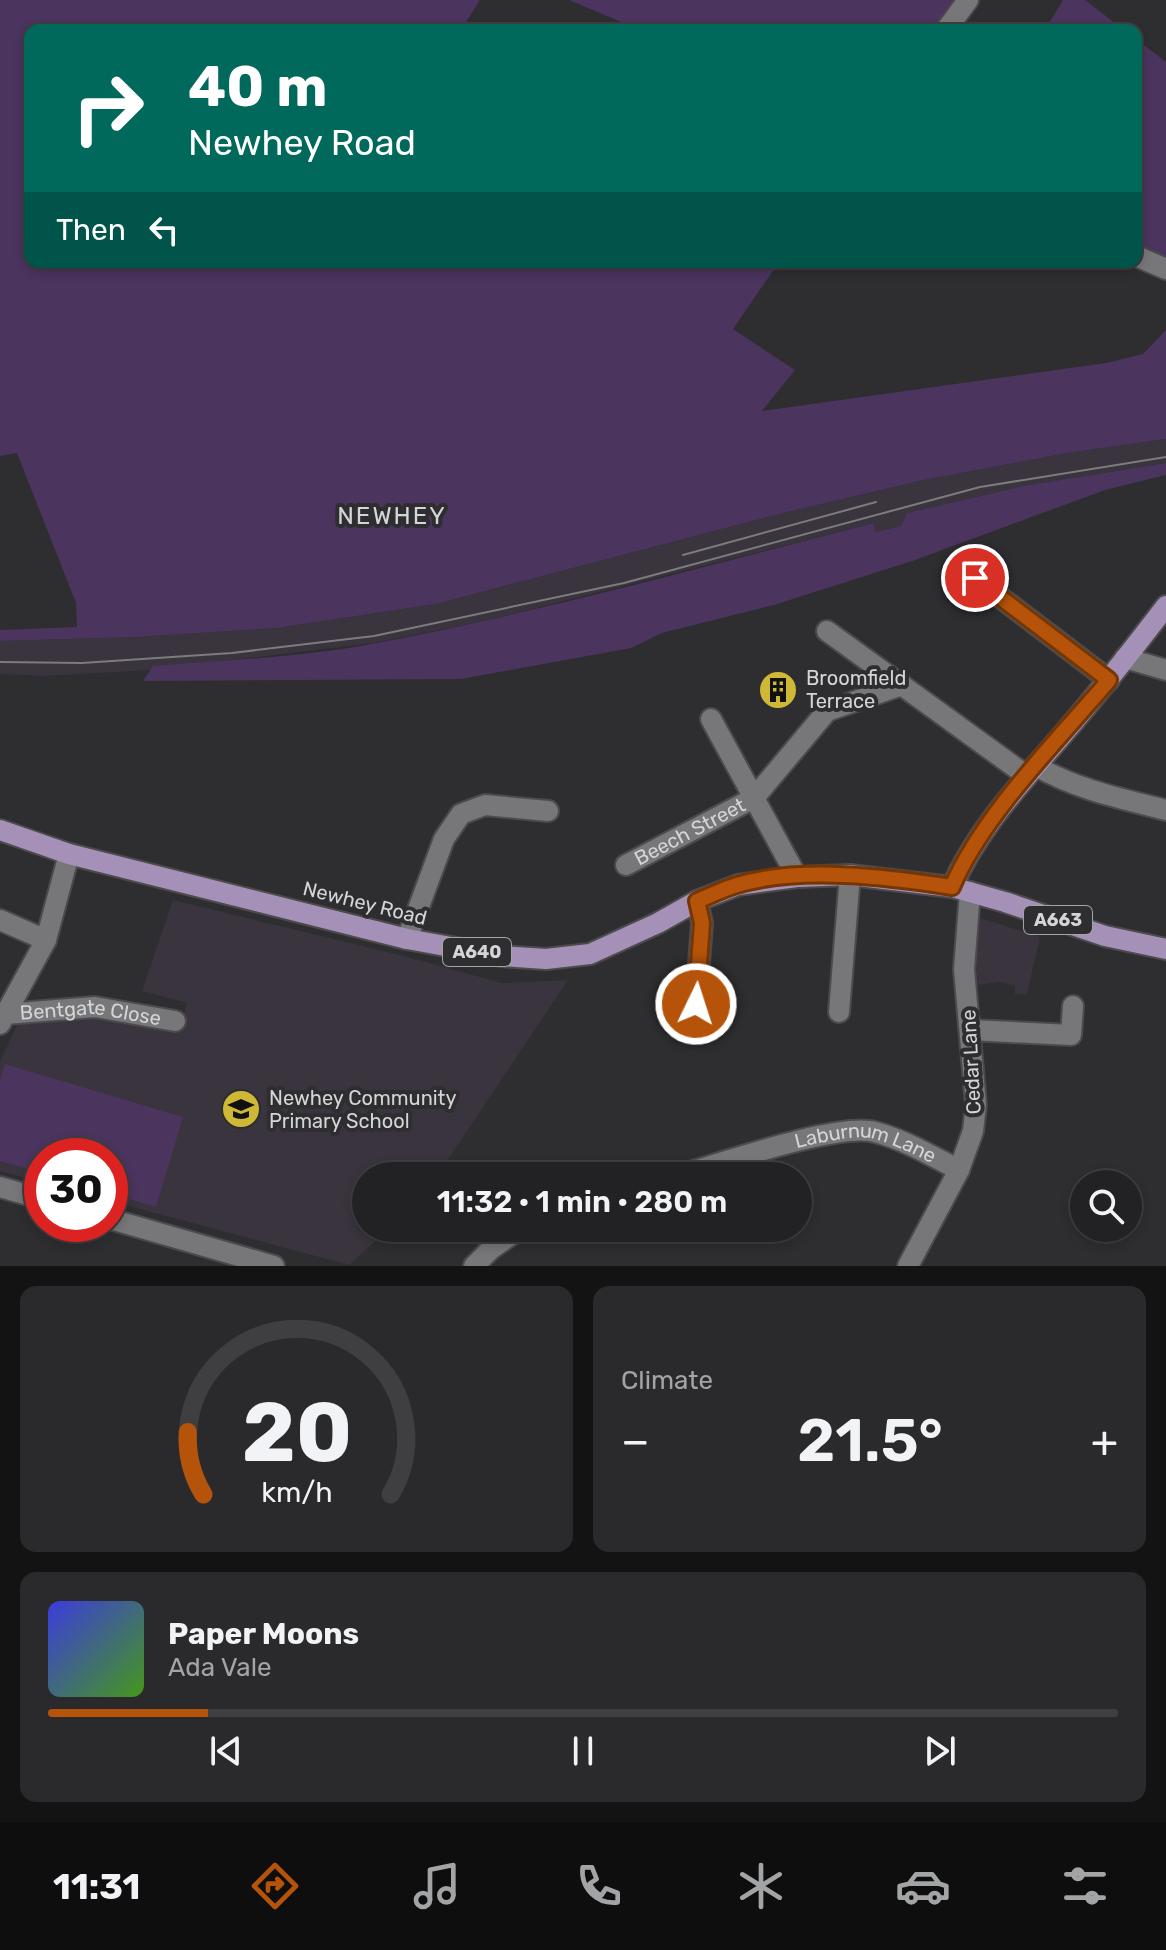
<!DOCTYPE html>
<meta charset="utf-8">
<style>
:root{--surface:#222224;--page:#2a2a2c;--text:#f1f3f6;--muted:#a2a4a6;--line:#3f3f41;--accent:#b45309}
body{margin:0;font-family:Rubik,sans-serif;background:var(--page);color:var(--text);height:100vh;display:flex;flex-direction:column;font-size:30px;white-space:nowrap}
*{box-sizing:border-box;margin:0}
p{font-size:26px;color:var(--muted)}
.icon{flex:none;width:44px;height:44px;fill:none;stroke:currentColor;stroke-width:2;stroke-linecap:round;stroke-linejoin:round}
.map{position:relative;height:1266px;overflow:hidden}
.drawer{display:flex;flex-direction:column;gap:20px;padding:20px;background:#131314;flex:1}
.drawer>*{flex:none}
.hud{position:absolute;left:24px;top:24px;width:1118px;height:244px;border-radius:16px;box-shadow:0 4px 12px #0003,0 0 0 2px var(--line);background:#00695c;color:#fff;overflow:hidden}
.tools{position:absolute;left:1070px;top:1170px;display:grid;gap:16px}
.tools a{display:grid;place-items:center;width:72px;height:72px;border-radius:50%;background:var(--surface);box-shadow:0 4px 12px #0003,0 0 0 2px var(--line);font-size:40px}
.speed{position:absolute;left:24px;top:1138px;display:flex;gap:16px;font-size:40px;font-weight:700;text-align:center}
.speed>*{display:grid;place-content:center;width:104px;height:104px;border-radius:50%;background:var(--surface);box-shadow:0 4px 12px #0003,0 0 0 2px var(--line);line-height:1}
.speed .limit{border:12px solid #d22;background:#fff;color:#111}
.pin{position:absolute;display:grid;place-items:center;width:68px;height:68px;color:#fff;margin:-34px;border:4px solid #fff;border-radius:50%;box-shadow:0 2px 8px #0007}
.me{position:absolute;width:88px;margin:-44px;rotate:4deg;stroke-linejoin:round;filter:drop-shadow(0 0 6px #0008)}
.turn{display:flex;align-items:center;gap:28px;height:168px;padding:0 32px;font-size:36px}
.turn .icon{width:104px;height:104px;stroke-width:2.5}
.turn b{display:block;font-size:56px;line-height:68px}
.then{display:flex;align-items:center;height:76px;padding:0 32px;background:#0003;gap:16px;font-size:30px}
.big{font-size:60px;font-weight:600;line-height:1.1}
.drawer .tile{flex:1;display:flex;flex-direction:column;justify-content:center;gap:12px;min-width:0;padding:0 28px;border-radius:16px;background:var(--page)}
.drawer .dial{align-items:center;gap:0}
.dial svg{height:208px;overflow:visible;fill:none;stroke:var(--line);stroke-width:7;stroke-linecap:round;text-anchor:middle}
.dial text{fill:var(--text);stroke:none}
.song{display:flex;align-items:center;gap:24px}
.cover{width:96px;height:96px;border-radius:12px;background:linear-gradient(135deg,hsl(240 70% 55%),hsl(100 70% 35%))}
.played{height:8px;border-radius:4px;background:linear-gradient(90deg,var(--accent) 15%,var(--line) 15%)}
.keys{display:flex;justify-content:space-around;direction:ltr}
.heat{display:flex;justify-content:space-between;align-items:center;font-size:44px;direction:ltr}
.drawer .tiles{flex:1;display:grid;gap:20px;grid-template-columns:1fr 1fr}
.tile:last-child{grid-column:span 2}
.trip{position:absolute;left:352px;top:1162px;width:460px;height:80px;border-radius:40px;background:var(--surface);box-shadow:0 4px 12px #0003,0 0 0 2px var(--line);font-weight:600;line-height:80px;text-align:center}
.menu{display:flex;height:128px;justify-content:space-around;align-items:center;background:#0e0e0e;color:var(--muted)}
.menu .icon{width:56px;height:56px}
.menu .current{color:var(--accent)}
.menu b{font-size:36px;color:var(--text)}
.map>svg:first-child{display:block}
.built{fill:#39343d}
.green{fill:#4b345e}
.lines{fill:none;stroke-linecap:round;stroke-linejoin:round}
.minor-casing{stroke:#4b4a4d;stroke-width:24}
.primary-casing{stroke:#4b4a4d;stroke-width:24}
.minor{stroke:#777679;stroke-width:20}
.primary{stroke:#a590b8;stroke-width:20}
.tram{stroke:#7c7b7d;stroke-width:2}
.route-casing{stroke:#753606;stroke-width:20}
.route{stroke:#b45309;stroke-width:14}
.labels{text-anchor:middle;stroke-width:8;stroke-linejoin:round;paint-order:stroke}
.shield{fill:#2e2d30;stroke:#a3a2a4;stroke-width:2}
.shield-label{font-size:18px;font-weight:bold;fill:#d5d4d6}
.poi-label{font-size:20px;fill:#d5d4d6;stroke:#2e2d30;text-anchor:start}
.street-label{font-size:20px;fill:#d5d4d6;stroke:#2e2d30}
.quarter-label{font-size:24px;letter-spacing:2px;fill:#d5d4d6;stroke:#2e2d30}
</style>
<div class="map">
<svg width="1166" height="1266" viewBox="0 0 1166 1266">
<rect width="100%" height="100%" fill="#2e2d30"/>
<!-- built -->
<g class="built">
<path d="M 1166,439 L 1166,463 L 1023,486 L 907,513 L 901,526 L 875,532 L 874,523 L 480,622 L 374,643 L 151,670 L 44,676 L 0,674 L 0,641 L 137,637 L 277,628 L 436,604 L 783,513 L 924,480 L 1067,453 Z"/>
<path d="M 173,900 L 400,955 L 502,983 L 568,980 L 437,1176 L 366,1176 L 366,1228 L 390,1228 L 349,1265 L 110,1201 L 110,1156 L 42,1156 L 42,1182 L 0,1171 L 0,1061 L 18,1023 L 93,1017 L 178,1033 L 187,1003 L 142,991 Z"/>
<path d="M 978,917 L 1040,937 L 1027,994 L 1015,994 L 1015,986 L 1000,982 L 978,985 L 972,940 Z"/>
</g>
<!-- green -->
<g class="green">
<path d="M 0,0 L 480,0 L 461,30 L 30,30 L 30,262 L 779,262 L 733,329 L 795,370 L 762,411 L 1106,363 L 1143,354 L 1166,330 L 1166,439 L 1067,453 L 924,480 L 783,513 L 436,604 L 277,628 L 137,637 L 0,641 L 0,630 L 77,627 L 76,603 L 17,453 L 0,456 Z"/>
<path d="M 569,0 L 958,0 L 937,30 L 640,30 Z"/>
<path d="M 1063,0 L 1085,0 L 1124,30 L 1045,30 Z"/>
<path d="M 1136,39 L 1166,62 L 1166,266 L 1136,252 Z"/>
<path d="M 1166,463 L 1166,475 L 1105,490 L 915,560 L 774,605 L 662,633 L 631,648 L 461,679 L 143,681 L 153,666 C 228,660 304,657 377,643 C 545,611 709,565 874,523 L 875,532 L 901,526 L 907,513 L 1023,486 Z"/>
<path d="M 5,1064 L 183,1117 L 156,1207 L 110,1193 L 110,1156 L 42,1156 L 42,1173 L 0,1161 L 0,1080 Z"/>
</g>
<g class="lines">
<!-- minor casing -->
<g class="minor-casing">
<g id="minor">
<path d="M 946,30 L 968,0"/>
<path d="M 1136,256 L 1166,269"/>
<path d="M 975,578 L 1109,680"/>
<path d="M 827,631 L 1027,776"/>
<path d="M 1125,658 L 1166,670"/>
<path d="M 711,719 L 797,877"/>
<path d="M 1036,766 C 1075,789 1122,799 1166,810"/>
<path id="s1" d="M 626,865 L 754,798 L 827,711 L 902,685"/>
<path d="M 0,920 L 46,940"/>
<path d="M 407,939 L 444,839 L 461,814 L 485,805 L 548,811"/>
<path d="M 696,1004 L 702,923 L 697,901"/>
<path d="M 839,1012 L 850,875"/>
<path id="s2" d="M 5,1014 L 95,1007 L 175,1021"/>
<path d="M 0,1024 L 46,940 L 69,854"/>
<path d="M 970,1030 L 1071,1035 L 1073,1006"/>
<path id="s3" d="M 677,1176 C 719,1164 839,1122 875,1132 C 905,1140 932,1156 959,1170"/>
<path d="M 0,1187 L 42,1199"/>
<path d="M 110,1219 L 274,1266"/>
<path d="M 474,1266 L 491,1249 L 521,1228"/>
<path d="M 908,1266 L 959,1170 L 973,1131 L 976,1105 L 964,969 L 970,892"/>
</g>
</g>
<!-- primary casing -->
<g class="primary-casing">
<g id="primary">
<path d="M 0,830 L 69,854 L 407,939 L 501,956 L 546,959 L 590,954 L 658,923 L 697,901 L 738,885 L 797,877 L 850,875 L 952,887 L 1005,902 L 1105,936 L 1166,949"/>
<path d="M 952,887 C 977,829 1024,780 1065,732 C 1100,691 1133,649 1166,606"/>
</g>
</g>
<!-- minor -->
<use href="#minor" class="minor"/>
<!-- primary -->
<use href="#primary" class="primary"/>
<!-- tram -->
<g class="tram">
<path d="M 683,555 L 876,502"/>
<path d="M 0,662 L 82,663 L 232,653 L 374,636 L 624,583 L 980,487 L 1166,457"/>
</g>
</g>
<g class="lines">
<!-- route casing -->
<g class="route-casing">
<path id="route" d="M 696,1004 L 702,923 L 697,901 C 710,896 723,889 737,885 C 799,866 888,877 952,887 C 982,816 1058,740 1109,680 L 975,578"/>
</g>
<!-- route -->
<use href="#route" class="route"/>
</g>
<!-- icons -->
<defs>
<g id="building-disc" transform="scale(2)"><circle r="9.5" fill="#d0b837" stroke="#2e2d30"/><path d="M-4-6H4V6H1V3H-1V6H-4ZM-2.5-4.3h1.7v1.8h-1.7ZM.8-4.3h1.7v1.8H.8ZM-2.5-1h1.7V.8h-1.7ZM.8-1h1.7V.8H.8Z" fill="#111"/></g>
<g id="school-disc" transform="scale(2)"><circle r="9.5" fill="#d0b837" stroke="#2e2d30"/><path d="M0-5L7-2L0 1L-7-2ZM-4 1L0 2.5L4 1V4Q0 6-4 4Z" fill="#111"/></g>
</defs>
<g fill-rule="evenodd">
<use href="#building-disc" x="778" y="690"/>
<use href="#school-disc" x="241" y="1109"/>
</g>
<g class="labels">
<!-- shield labels -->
<g class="shield">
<rect x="1024" y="906" width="68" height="28" rx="6"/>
<rect x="443" y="938" width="68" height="28" rx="6"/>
</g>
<g class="shield-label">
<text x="1058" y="926">A663</text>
<text x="477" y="958">A640</text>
</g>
<!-- poi labels -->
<g class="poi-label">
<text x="806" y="685">Broomfield<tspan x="806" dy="23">Terrace</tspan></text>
<text x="269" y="1105">Newhey Community<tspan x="269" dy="23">Primary School</tspan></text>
</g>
<!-- street labels -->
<g class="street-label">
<text dy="7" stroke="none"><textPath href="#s1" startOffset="72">Beech Street</textPath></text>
<text transform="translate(365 903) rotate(14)" y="7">Newhey Road</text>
<text dy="7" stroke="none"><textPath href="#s2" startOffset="86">Bentgate Close</textPath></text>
<text transform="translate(971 1062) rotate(-93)" y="7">Cedar Lane</text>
<text dy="7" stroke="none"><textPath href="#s3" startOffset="196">Laburnum Lane</textPath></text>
</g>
<!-- quarter labels -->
<g class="quarter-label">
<text x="392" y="524">NEWHEY</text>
</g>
</g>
</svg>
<div class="tools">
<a><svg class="icon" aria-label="search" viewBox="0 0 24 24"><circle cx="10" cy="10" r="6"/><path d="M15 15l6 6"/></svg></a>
</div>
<div class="speed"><div class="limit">30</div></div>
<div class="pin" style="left:975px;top:578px;background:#d93025"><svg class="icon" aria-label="arrive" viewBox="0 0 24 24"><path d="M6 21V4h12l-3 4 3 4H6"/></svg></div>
<svg class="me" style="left:696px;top:1004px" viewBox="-20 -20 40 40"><circle r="17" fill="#b45309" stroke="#fff" stroke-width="3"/><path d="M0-11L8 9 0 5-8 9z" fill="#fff"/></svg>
<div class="trip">11:32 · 1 min · 280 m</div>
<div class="hud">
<div class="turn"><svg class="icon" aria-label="right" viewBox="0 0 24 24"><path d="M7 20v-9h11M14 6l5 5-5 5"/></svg><div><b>40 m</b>Newhey Road</div></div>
<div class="then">Then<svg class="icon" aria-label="left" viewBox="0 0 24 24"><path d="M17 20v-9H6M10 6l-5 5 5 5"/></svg></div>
</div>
</div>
<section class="drawer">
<div class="tiles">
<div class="tile dial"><svg viewBox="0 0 100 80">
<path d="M14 69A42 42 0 1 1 86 69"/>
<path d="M14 69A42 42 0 0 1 8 45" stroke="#b45309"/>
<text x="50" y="56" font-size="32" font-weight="700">20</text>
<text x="50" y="72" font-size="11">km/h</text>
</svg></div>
<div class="tile"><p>Climate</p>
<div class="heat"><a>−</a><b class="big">21.5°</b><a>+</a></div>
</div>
<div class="tile">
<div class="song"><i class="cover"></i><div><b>Paper Moons</b><p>Ada Vale</p></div></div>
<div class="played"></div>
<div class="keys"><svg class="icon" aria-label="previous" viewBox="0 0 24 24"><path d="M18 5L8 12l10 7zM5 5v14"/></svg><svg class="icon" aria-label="pause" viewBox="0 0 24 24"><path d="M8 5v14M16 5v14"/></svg><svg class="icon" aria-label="next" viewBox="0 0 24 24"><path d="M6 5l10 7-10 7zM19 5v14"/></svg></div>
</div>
</div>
</section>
<nav class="menu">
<b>11:31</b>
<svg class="icon current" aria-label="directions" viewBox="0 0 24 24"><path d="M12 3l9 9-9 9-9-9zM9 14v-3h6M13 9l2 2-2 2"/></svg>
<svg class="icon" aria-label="music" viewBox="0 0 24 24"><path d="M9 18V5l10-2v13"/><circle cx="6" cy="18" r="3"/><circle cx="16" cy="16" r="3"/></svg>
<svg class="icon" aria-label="phone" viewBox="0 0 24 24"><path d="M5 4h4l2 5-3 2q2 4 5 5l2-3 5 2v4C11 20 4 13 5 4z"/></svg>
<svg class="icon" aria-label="climate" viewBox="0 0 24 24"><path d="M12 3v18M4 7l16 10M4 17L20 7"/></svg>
<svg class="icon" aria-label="car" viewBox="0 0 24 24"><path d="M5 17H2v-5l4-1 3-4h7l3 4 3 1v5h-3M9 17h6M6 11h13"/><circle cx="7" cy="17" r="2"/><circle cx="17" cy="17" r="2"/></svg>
<svg class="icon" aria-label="filters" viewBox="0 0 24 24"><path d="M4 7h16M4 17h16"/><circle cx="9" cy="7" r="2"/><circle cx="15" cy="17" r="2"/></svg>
</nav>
